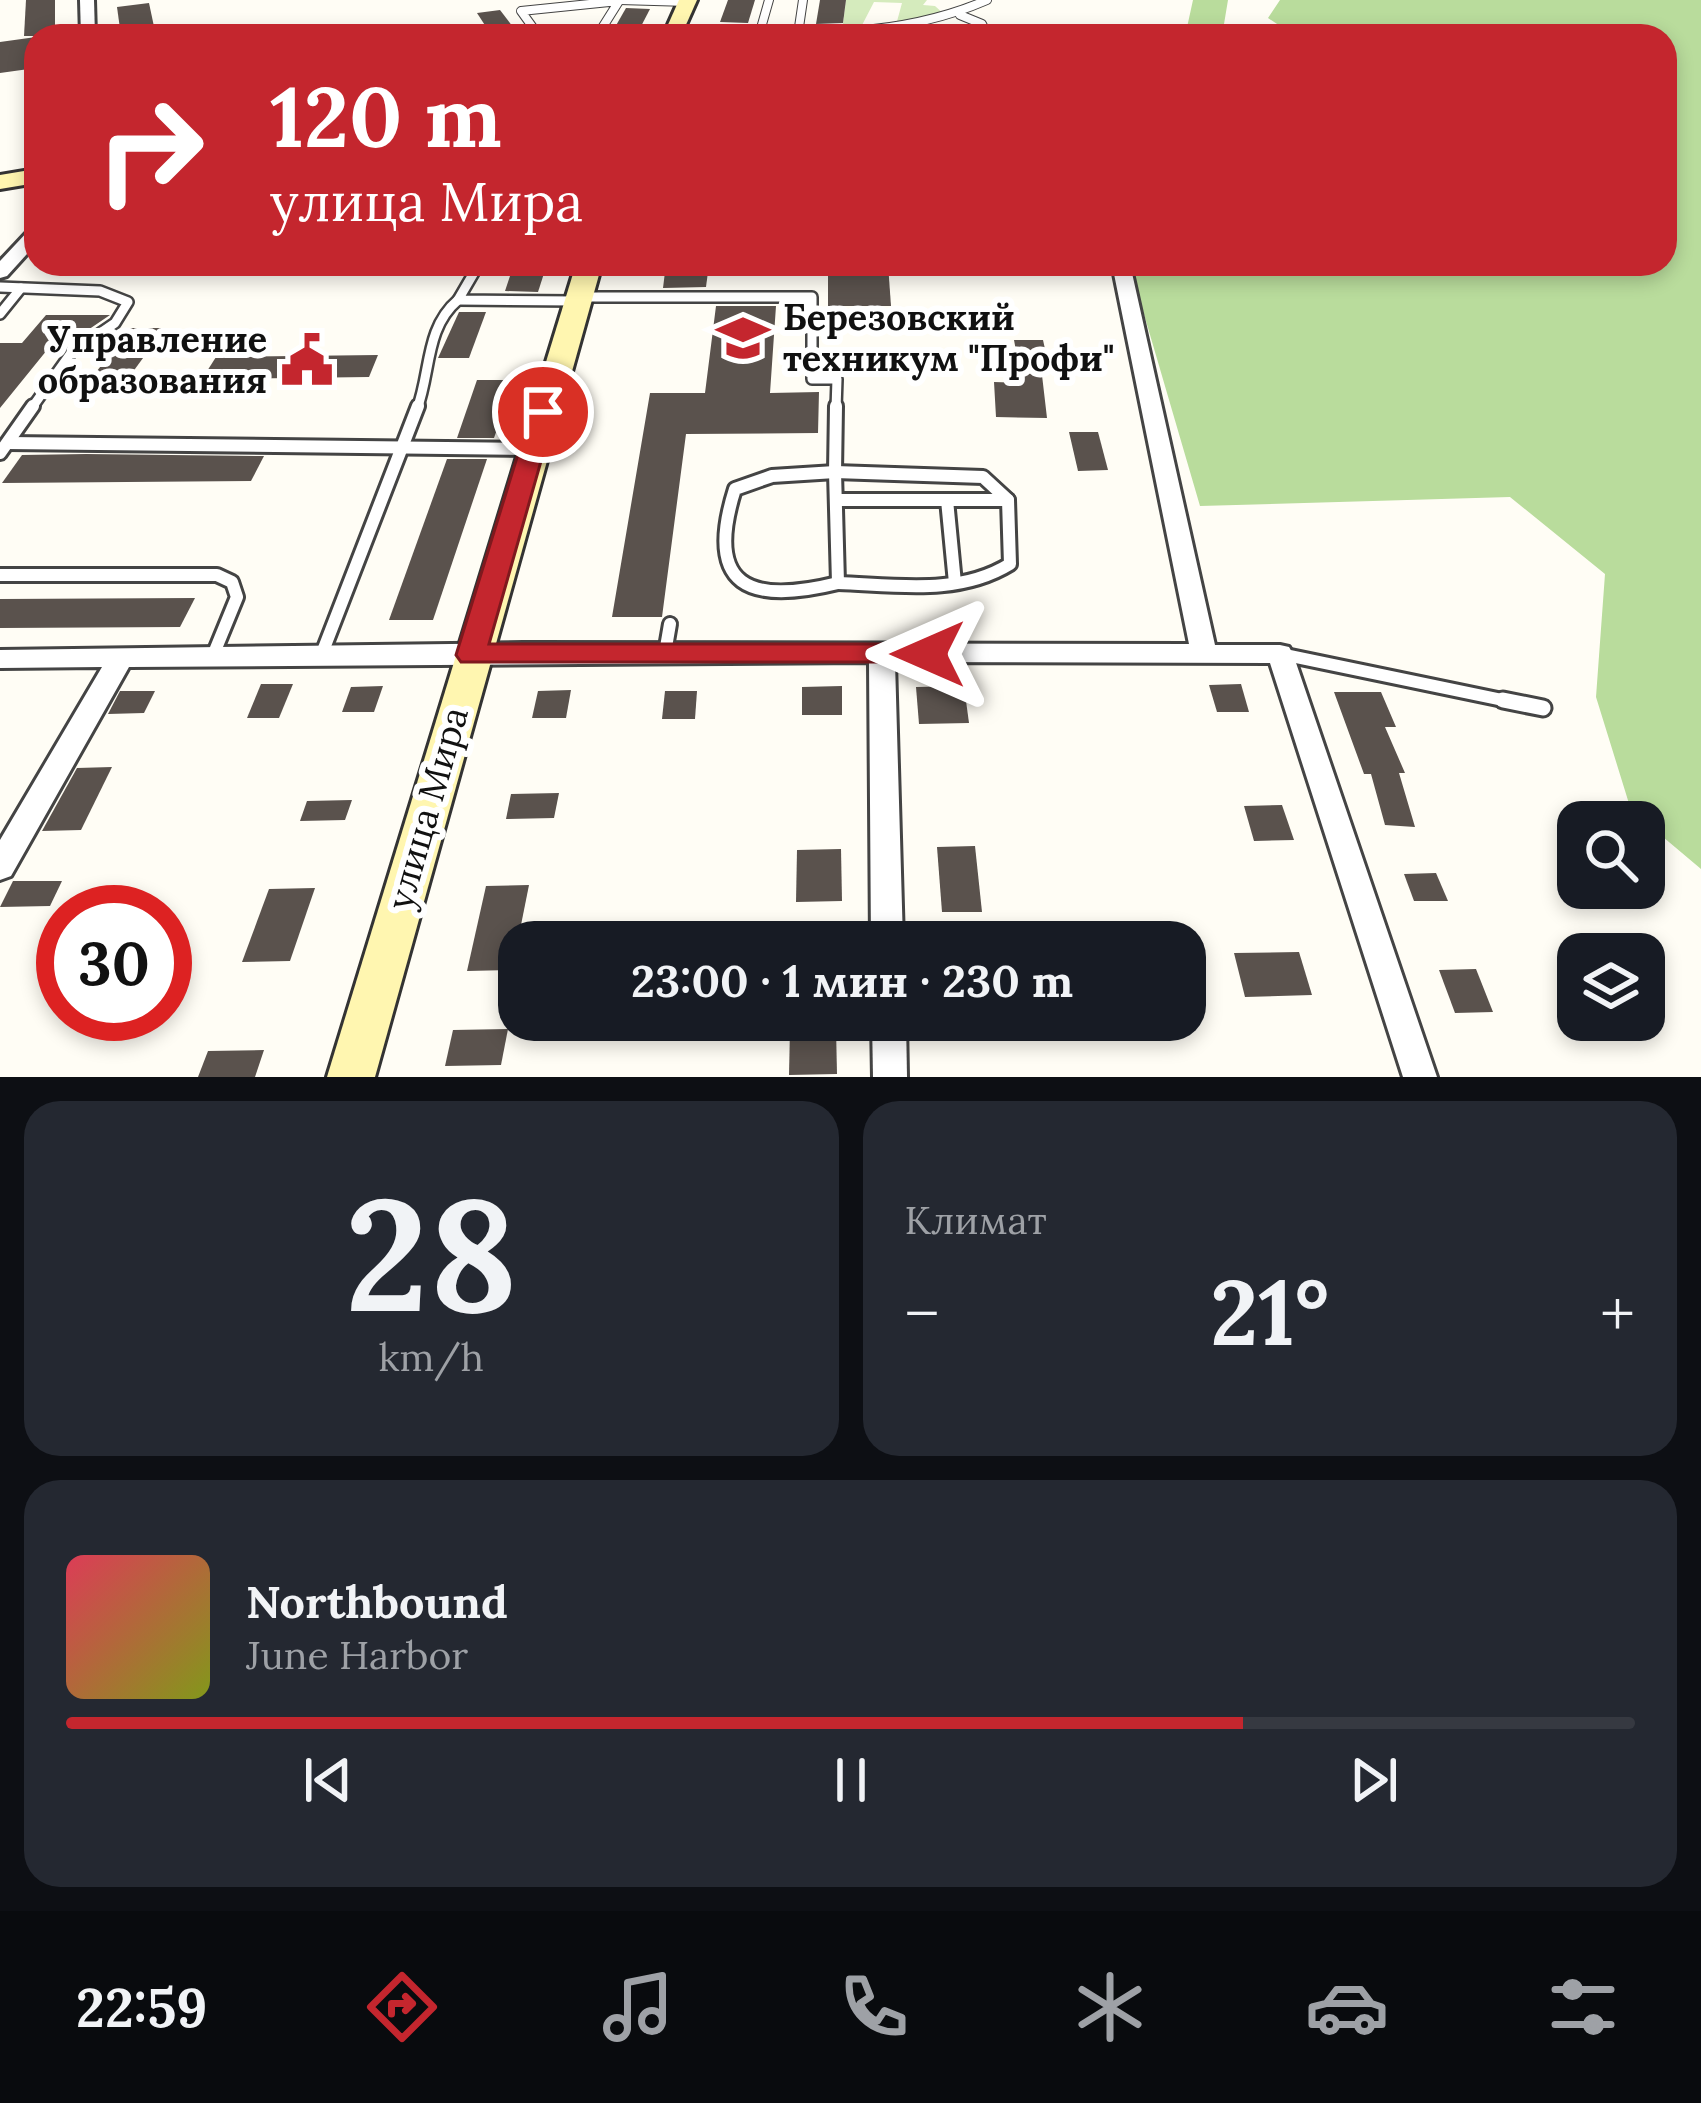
<!DOCTYPE html>
<html lang="ru">
<meta charset="utf-8">
<style>
:root{--surface:#171b24;--page:#242831;--text:#f1f3f6;--muted:#9ea1a6;--line:#363941;--accent:#c4262e}
body{margin:0;font-family:Lora,serif;background:var(--page);color:var(--text);height:100vh;display:flex;flex-direction:column;font-size:45px;white-space:nowrap}
*{box-sizing:border-box;margin:0}
p{font-size:39px;color:var(--muted)}
.icon{flex:none;width:66px;height:66px;fill:none;stroke:currentColor;stroke-width:2;stroke-linecap:round;stroke-linejoin:round}
.map{position:relative;height:1077px;overflow:hidden}
.drawer{display:flex;flex-direction:column;gap:24px;padding:24px;background:#0d0f14;flex:1}
.drawer>*{flex:none}
.banner{position:absolute;left:24px;top:24px;width:1653px;height:252px;border-radius:36px;box-shadow:0 6px 18px #0003;background:#c4262e;color:#fff;overflow:hidden}
.buttons{position:absolute;left:1557px;top:801px;display:grid;gap:24px}
.buttons a{display:grid;place-items:center;width:108px;height:108px;border-radius:24px;background:var(--surface);box-shadow:0 6px 18px #0003;font-size:60px}
.speed{position:absolute;left:36px;top:885px;display:flex;gap:24px;font-size:60px;font-weight:700;text-align:center}
.speed>*{display:grid;place-content:center;width:156px;height:156px;border-radius:50%;background:var(--surface);box-shadow:0 6px 18px #0003;line-height:1}
.speed .limit{border:18px solid #d22;background:#fff;color:#111}
.pin{position:absolute;display:grid;place-items:center;width:102px;height:102px;color:#fff;margin:-51px;border:6px solid #fff;border-radius:50%;box-shadow:0 3px 12px #0007}
.me{position:absolute;width:132px;margin:-66px;rotate:270deg;stroke-linejoin:round;filter:drop-shadow(0 0 9px #0008)}
.turn{display:flex;align-items:center;gap:42px;height:252px;padding:0 48px;font-size:54px}
.turn .icon{width:156px;height:156px;stroke-width:2.5}
.turn b{display:block;font-size:84px;line-height:102px}
.big{font-size:90px;font-weight:700;line-height:1.1}
.drawer .card{flex:1;display:flex;flex-direction:column;justify-content:center;gap:18px;min-width:0;padding:0 42px;border-radius:36px;background:var(--page)}
.drawer .dial{align-items:center;gap:0}
.dial b{font-size:156px;line-height:1}
.song{display:flex;align-items:center;gap:36px}
.cover{width:144px;height:144px;border-radius:18px;background:linear-gradient(135deg,hsl(350 70% 55%),hsl(70 70% 35%))}
.played{height:12px;border-radius:6px;background:linear-gradient(90deg,var(--accent) 75%,var(--line) 75%)}
.keys{display:flex;justify-content:space-around;direction:ltr}
.heat{display:flex;justify-content:space-between;align-items:center;font-size:66px;direction:ltr}
.drawer .tiles{flex:1;display:grid;gap:24px;grid-template-columns:1fr 1fr}
.card:last-child{grid-column:span 2}
.trip{position:absolute;left:498px;top:921px;width:708px;height:120px;border-radius:36px;background:var(--surface);box-shadow:0 6px 18px #0003;font-weight:700;line-height:120px;text-align:center}
.tabs{display:flex;height:192px;justify-content:space-around;align-items:center;background:#090b0e;color:var(--muted)}
.tabs .icon{width:84px;height:84px}
.tabs .on{color:var(--accent)}
.tabs b{font-size:54px;color:var(--text)}
.map>svg:first-child{display:block}
.green{fill:#d5ebbd}
.forest{fill:#b9dc9c}
.building{fill:#5a524d}
.lines{fill:none;stroke-linecap:round;stroke-linejoin:round}
.lane-far3-casing{stroke:#444;stroke-width:10}
.lane-far2-casing{stroke:#444;stroke-width:14}
.lane-far1-casing{stroke:#444;stroke-width:18}
.lane-casing{stroke:#444;stroke-width:21}
.street-casing{stroke:#444;stroke-width:6}
.secondary-casing{stroke:#333;stroke-width:6}
.lane-far3{stroke:#fff;stroke-width:8}
.lane-far2{stroke:#fff;stroke-width:9}
.lane-far1{stroke:#fff;stroke-width:12}
.lane{stroke:#fff;stroke-width:15}
.street{fill:#fff;fill-rule:evenodd}
.secondary{fill:#fff6b0;fill-rule:evenodd}
.route{fill:#c4262e;stroke:#7f191e;stroke-width:3}
.labels{text-anchor:middle;stroke-width:12;stroke-linejoin:round;paint-order:stroke}
.poi-label{font-size:36px;font-weight:bold;fill:#111;stroke:#fff;text-anchor:start}
.street-label{font-size:36px;fill:#111;stroke:#fff}
</style>
<div class="map">
<svg width="1701" height="1077" viewBox="0 0 1701 1077">
<rect width="100%" height="100%" fill="#fffdf5"/>
<!-- green -->
<path class="green" d="M 846,0 L 927,0 L 923,5 L 935,6 L 946,16 L 896,25 L 902,3 L 874,2 L 860,29 L 842,32 Z"/>
<!-- forest -->
<g class="forest">
<path d="M 1193,0 L 1228,0 L 1222,36 L 1166,36 L 1186,32 Z"/>
<path d="M 1280,0 L 1701,0 L 1701,869 L 1631,810 L 1596,697 L 1605,574 L 1510,497 L 1200,506 L 1134,280 L 1134,264 L 1665,264 L 1665,36 L 1295,36 L 1268,18 Z"/>
</g>
<!-- building -->
<g class="building">
<path d="M 26,0 L 55,0 L 55,36 L 24,36 Z"/>
<path d="M 728,0 L 755,0 L 748,23 L 720,22 Z"/>
<path d="M 820,0 L 846,0 L 843,23 L 816,24 Z"/>
<path d="M 149,3 L 156,36 L 121,36 L 117,7 Z"/>
<path d="M 626,8 L 650,9 L 636,36 L 610,36 Z"/>
<path d="M 500,10 L 520,36 L 492,36 L 477,13 Z"/>
<path d="M 36,37 L 36,68 L 0,73 L 0,42 Z"/>
<path d="M 514,264 L 547,264 L 538,292 L 505,291 Z"/>
<path d="M 666,264 L 709,264 L 706,287 L 663,288 Z"/>
<path d="M 828,264 L 888,264 L 891,306 L 828,306 Z"/>
<path d="M 716,306 L 776,306 L 770,393 L 819,392 L 818,433 L 686,434 L 662,617 L 612,617 L 650,393 L 705,393 Z"/>
<path d="M 459,312 L 486,312 L 469,358 L 438,358 Z"/>
<path d="M 46,315 L 110,315 L 82,334 L 60,334 L 0,408 L 0,343 L 22,343 Z"/>
<path d="M 130,328 L 165,328 L 124,384 L 87,384 Z"/>
<path d="M 1014,340 L 1043,340 L 1047,358 L 1040,358 L 1047,418 L 996,417 L 994,382 L 1022,383 Z"/>
<path d="M 378,355 L 369,377 L 202,379 L 216,357 Z"/>
<path d="M 477,380 L 514,380 L 494,438 L 457,438 Z"/>
<path d="M 1069,432 L 1098,432 L 1108,470 L 1078,471 Z"/>
<path d="M 22,455 L 86,454 L 264,456 L 251,481 L 2,483 Z"/>
<path d="M 447,459 L 487,459 L 433,620 L 389,620 Z"/>
<path d="M 195,598 L 180,627 L 0,628 L 0,599 Z"/>
<path d="M 261,684 L 293,684 L 279,718 L 247,718 Z"/>
<path d="M 1241,684 L 1249,712 L 1217,712 L 1209,685 Z"/>
<path d="M 383,686 L 374,712 L 342,712 L 351,687 Z"/>
<path d="M 842,686 L 842,715 L 802,715 L 802,687 Z"/>
<path d="M 964,686 L 969,723 L 919,724 L 916,687 Z"/>
<path d="M 571,690 L 566,718 L 532,718 L 538,691 Z"/>
<path d="M 120,691 L 155,691 L 144,713 L 108,714 Z"/>
<path d="M 665,691 L 697,691 L 695,719 L 662,719 Z"/>
<path d="M 1334,692 L 1381,692 L 1396,727 L 1385,727 L 1405,773 L 1399,773 L 1415,827 L 1385,825 L 1371,774 L 1364,774 Z"/>
<path d="M 112,767 L 81,830 L 42,831 L 77,768 Z"/>
<path d="M 559,793 L 554,818 L 506,819 L 511,794 Z"/>
<path d="M 352,800 L 345,820 L 300,821 L 307,801 Z"/>
<path d="M 1282,805 L 1294,840 L 1254,841 L 1244,806 Z"/>
<path d="M 975,846 L 982,912 L 942,912 L 937,847 Z"/>
<path d="M 841,849 L 842,901 L 796,902 L 797,850 Z"/>
<path d="M 1436,873 L 1448,901 L 1414,901 L 1404,874 Z"/>
<path d="M 13,881 L 62,881 L 50,906 L 0,907 Z"/>
<path d="M 529,885 L 512,970 L 467,971 L 486,886 Z"/>
<path d="M 315,888 L 290,961 L 242,962 L 269,889 Z"/>
<path d="M 1299,952 L 1312,995 L 1245,997 L 1234,953 Z"/>
<path d="M 1476,969 L 1493,1012 L 1455,1013 L 1439,970 Z"/>
<path d="M 944,1020 L 983,1020 L 985,1038 L 945,1039 Z"/>
<path d="M 836,1028 L 837,1074 L 789,1075 L 790,1029 Z"/>
<path d="M 508,1029 L 501,1065 L 445,1066 L 453,1030 Z"/>
<path d="M 264,1050 L 255,1077 L 198,1077 L 208,1051 Z"/>
</g>
<g class="lines">
<!-- lane-far3 casing -->
<g class="lane-far3-casing">
<g id="lane-far3">
<path d="M 620,0 L 688,2"/>
<path d="M 960,15 L 982,24 L 988,36"/>
<path d="M 922,25 L 938,36"/>
<path d="M 675,29 C 782,32 886,44 987,0"/>
<path d="M 798,34 L 803,0"/>
<path d="M 759,35 L 769,0"/>
<path d="M 539,36 L 521,11 L 619,1 L 597,36"/>
</g>
</g>
<!-- lane-far2 casing -->
<g class="lane-far2-casing">
<g id="lane-far2">
<path d="M 479,264 L 458,300 L 577,301"/>
<path d="M 0,287 L 100,291 L 128,302 L 115,323 L 71,353 L 31,409"/>
<path d="M 579,297 L 812,297 L 812,379 L 837,379 L 836,409"/>
<path d="M 0,314 L 21,288"/>
<path d="M 417,409 C 431,372 425,328 458,300"/>
</g>
</g>
<!-- lane-far1 casing -->
<g class="lane-far1-casing">
<g id="lane-far1">
<path d="M 8,443 L 531,449"/>
<path d="M 0,453 L 33,406"/>
<path d="M 835,472 L 983,477 L 1008,500 L 1010,564 C 958,596 896,585 838,583"/>
<path d="M 835,472 L 838,583"/>
<path d="M 835,472 L 772,476 L 735,489 C 704,587 749,605 838,583"/>
<path d="M 835,472 L 836,406"/>
<path d="M 836,500 L 1008,500"/>
<path d="M 947,500 L 955,583"/>
<path d="M 0,575 L 217,575 L 232,582 L 237,597 L 212,658"/>
<path d="M 665,653 L 670,624"/>
<path d="M 1281,654 L 1517,703"/>
<path d="M 321,656 L 418,406"/>
</g>
</g>
<!-- lane casing -->
<g class="lane-casing">
<path id="lane" d="M 1503,700 L 1543,708"/>
</g>
<!-- street casing -->
<g class="street-casing">
<g id="street">
<path d="M 80,0 L 94,0 L 95,36 L 81,36 Z"/>
<path d="M 36,228 L 36,244 L 7,276 L 0,278 L 0,261 L 30,229 Z"/>
<path d="M 1112,264 L 1130,264 L 1215,645 L 1280,645 L 1289,647 L 1293,654 L 1437,1077 L 1403,1077 L 1270,663 L 895,662 L 903,942 L 871,942 L 869,662 L 129,667 L 11,876 L 0,880 L 0,840 L 102,667 L 0,668 L 0,650 L 523,643 L 1189,644 Z"/>
<path d="M 872,1020 L 906,1020 L 907,1077 L 873,1077 Z"/>
</g>
</g>
<!-- secondary casing -->
<g class="secondary-casing">
<g id="secondary">
<path d="M 679,0 L 697,0 L 681,36 L 663,36 Z"/>
<path d="M 36,169 L 36,183 L 0,189 L 0,175 Z"/>
<path d="M 576,264 L 602,264 L 375,1077 L 327,1077 Z"/>
</g>
</g>
<!-- lane-far3 -->
<use href="#lane-far3" class="lane-far3"/>
<!-- lane-far2 -->
<use href="#lane-far2" class="lane-far2"/>
<!-- lane-far1 -->
<use href="#lane-far1" class="lane-far1"/>
<!-- lane -->
<use href="#lane" class="lane"/>
<!-- street -->
<use href="#street" class="street"/>
<!-- secondary -->
<use href="#secondary" class="secondary"/>
</g>
<!-- route -->
<path class="route" d="M 543,405 L 555,412 L 489,644 L 928,644 L 938,647 L 943,654 L 938,662 L 461,662 L 456,655 L 531,412 Z"/>
<!-- icons -->
<defs>
<g id="university-bare" transform="scale(4.14)"><path d="M0-5L7-2L0 1L-7-2ZM-4 1L0 2.5L4 1V4Q0 6-4 4Z" fill="#c4262e" stroke="#fff" stroke-width="2.5" paint-order="stroke"/></g>
<g id="civic-bare" transform="scale(4.14)"><path d="M-.6-6.5H3V-4.5H.6V-3L4-1V1h2V6H-6V1h2V-1L-.6-3ZM-1.2 2.5V6h2.4V2.5Z" fill="#c4262e" stroke="#fff" stroke-width="2.5" paint-order="stroke"/></g>
</defs>
<g fill-rule="evenodd">
<use href="#university-bare" x="743" y="338"/>
<use href="#civic-bare" x="307" y="360"/>
</g>
<g class="labels">
<!-- poi labels -->
<g class="poi-label">
<text x="783" y="330">Березовский<tspan x="783" dy="41">техникум "Профи"</tspan></text>
<text x="267" y="352" text-anchor="end">Управление<tspan x="267" dy="41">образования</tspan></text>
</g>
<!-- street labels -->
<g class="street-label">
<text transform="translate(427 808) rotate(-74)" y="13">улица Мира</text>
</g>
</g>
</svg>
<div class="buttons">
<a><svg class="icon" aria-label="search" viewBox="0 0 24 24"><circle cx="10" cy="10" r="6"/><path d="M15 15l6 6"/></svg></a>
<a><svg class="icon" aria-label="layers" viewBox="0 0 24 24"><path d="M12 4l9 5-9 5-9-5zM3 14l9 5 9-5"/></svg></a>
</div>
<div class="speed"><div class="limit">30</div></div>
<div class="pin" style="left:543px;top:412px;background:#d93025"><svg class="icon" aria-label="arrive" viewBox="0 0 24 24"><path d="M6 21V4h12l-3 4 3 4H6"/></svg></div>
<svg class="me" style="left:928px;top:654px" viewBox="-20 -20 40 40"><path d="M0-17L14 15 0 8-14 15z" fill="#c4262e" stroke="#fff" stroke-width="4"/></svg>
<div class="trip">23:00 · 1 мин · 230 m</div>
<div class="banner">
<div class="turn"><svg class="icon" aria-label="right" viewBox="0 0 24 24"><path d="M7 20v-9h11M14 6l5 5-5 5"/></svg><div><b>120 m</b>улица Мира</div></div>
</div>
</div>
<section class="drawer">
<div class="tiles">
<div class="card dial"><b>28</b><p>km/h</p></div>
<div class="card"><p>Климат</p>
<div class="heat"><a>−</a><b class="big">21°</b><a>+</a></div>
</div>
<div class="card">
<div class="song"><i class="cover"></i><div><b>Northbound</b><p>June Harbor</p></div></div>
<div class="played"></div>
<div class="keys"><svg class="icon" aria-label="previous" viewBox="0 0 24 24"><path d="M18 5L8 12l10 7zM5 5v14"/></svg><svg class="icon" aria-label="pause" viewBox="0 0 24 24"><path d="M8 5v14M16 5v14"/></svg><svg class="icon" aria-label="next" viewBox="0 0 24 24"><path d="M6 5l10 7-10 7zM19 5v14"/></svg></div>
</div>
</div>
</section>
<nav class="tabs">
<b>22:59</b>
<svg class="icon on" aria-label="directions" viewBox="0 0 24 24"><path d="M12 3l9 9-9 9-9-9zM9 14v-3h6M13 9l2 2-2 2"/></svg>
<svg class="icon" aria-label="music" viewBox="0 0 24 24"><path d="M9 18V5l10-2v13"/><circle cx="6" cy="18" r="3"/><circle cx="16" cy="16" r="3"/></svg>
<svg class="icon" aria-label="phone" viewBox="0 0 24 24"><path d="M5 4h4l2 5-3 2q2 4 5 5l2-3 5 2v4C11 20 4 13 5 4z"/></svg>
<svg class="icon" aria-label="climate" viewBox="0 0 24 24"><path d="M12 3v18M4 7l16 10M4 17L20 7"/></svg>
<svg class="icon" aria-label="car" viewBox="0 0 24 24"><path d="M5 17H2v-5l4-1 3-4h7l3 4 3 1v5h-3M9 17h6M6 11h13"/><circle cx="7" cy="17" r="2"/><circle cx="17" cy="17" r="2"/></svg>
<svg class="icon" aria-label="filters" viewBox="0 0 24 24"><path d="M4 7h16M4 17h16"/><circle cx="9" cy="7" r="2"/><circle cx="15" cy="17" r="2"/></svg>
</nav>
